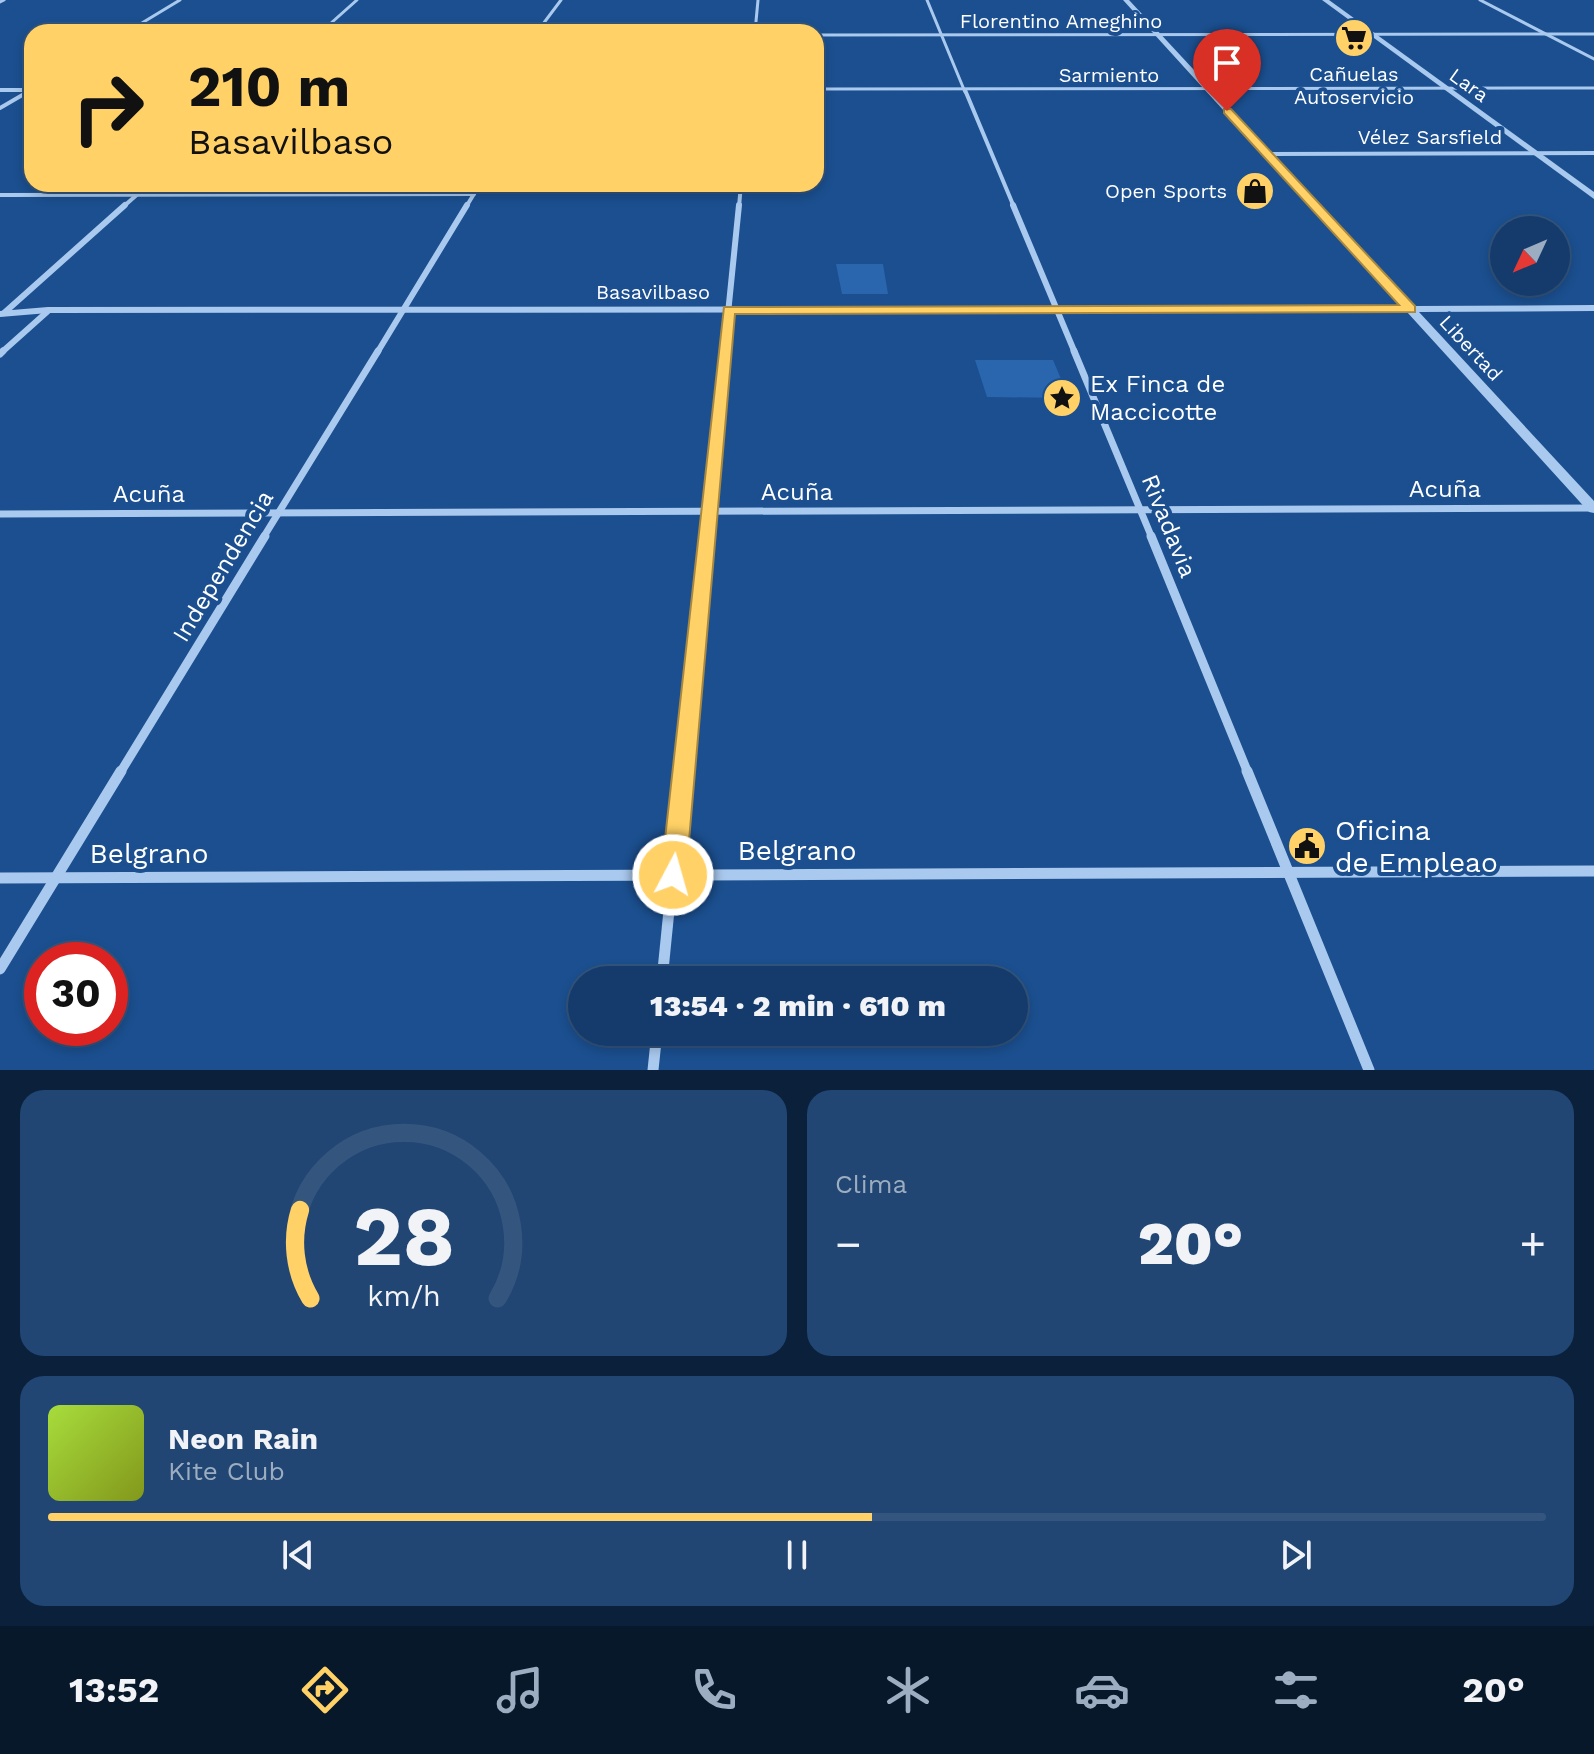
<!DOCTYPE html>
<html lang="es">
<meta charset="utf-8">
<style>
:root{--surface:#143b6b;--page:#214673;--text:#f1f3f6;--muted:#9dadc1;--line:#33557e;--accent:#ffd166}
body{margin:0;font-family:"Work Sans",sans-serif;background:var(--page);color:var(--text);height:100vh;display:flex;flex-direction:column;font-size:30px;white-space:nowrap}
*{box-sizing:border-box;margin:0}
p{font-size:26px;color:var(--muted)}
.icon{flex:none;width:44px;height:44px;fill:none;stroke:currentColor;stroke-width:2;stroke-linecap:round;stroke-linejoin:round}
.map{position:relative;height:1070px;overflow:hidden}
.panel{display:flex;flex-direction:column;gap:20px;padding:20px;background:#0b203b;flex:1}
.panel>*{flex:none}
.hud{position:absolute;left:24px;top:24px;width:800px;height:168px;border-radius:24px;box-shadow:0 4px 12px #0003,0 0 0 2px var(--line);background:#ffd166;color:#111;overflow:hidden}
.needle{width:52px;rotate:226deg}
.fabs{position:absolute;left:1490px;top:216px;display:grid;gap:16px}
.fabs a{display:grid;place-items:center;width:80px;height:80px;border-radius:50%;background:var(--surface);box-shadow:0 4px 12px #0003,0 0 0 2px var(--line);font-size:40px}
.speed{position:absolute;left:24px;top:942px;display:flex;gap:16px;font-size:40px;font-weight:700;text-align:center}
.speed>*{display:grid;place-content:center;width:104px;height:104px;border-radius:50%;background:var(--surface);box-shadow:0 4px 12px #0003,0 0 0 2px var(--line);line-height:1}
.speed .limit{border:12px solid #d22;background:#fff;color:#111}
.pin{position:absolute;display:grid;place-items:center;width:68px;height:68px;color:#fff;margin:-82px -34px;border-radius:50% 50% 50% 0;rotate:-45deg;box-shadow:0 0 8px #0007}
.pin .icon{rotate:45deg}
.me{position:absolute;width:88px;margin:-44px;rotate:6deg;stroke-linejoin:round;filter:drop-shadow(0 0 6px #0008)}
.turn{display:flex;align-items:center;gap:28px;height:168px;padding:0 32px;font-size:36px}
.turn .icon{width:104px;height:104px;stroke-width:2.5}
.turn b{display:block;font-size:56px;line-height:68px}
.big{font-size:60px;font-weight:800;line-height:1.1}
.panel .tile{flex:1;display:flex;flex-direction:column;justify-content:center;gap:12px;min-width:0;padding:0 28px;border-radius:24px;background:var(--page)}
.panel .dial{align-items:center;gap:0}
.dial svg{height:208px;overflow:visible;fill:none;stroke:var(--line);stroke-width:7;stroke-linecap:round;text-anchor:middle}
.dial text{fill:var(--text);stroke:none}
.song{display:flex;align-items:center;gap:24px}
.cover{width:96px;height:96px;border-radius:12px;background:linear-gradient(135deg,hsl(80 70% 55%),hsl(70 70% 35%))}
.played{height:8px;border-radius:4px;background:linear-gradient(90deg,var(--accent) 55%,var(--line) 55%)}
.keys{display:flex;justify-content:space-around;direction:ltr}
.heat{display:flex;justify-content:space-between;align-items:center;font-size:44px;direction:ltr}
.panel .tiles{flex:1;display:grid;gap:20px;grid-template-columns:1fr 1fr}
.tile:last-child{grid-column:span 2}
.trip{position:absolute;left:568px;top:966px;width:460px;height:80px;border-radius:40px;background:var(--surface);box-shadow:0 4px 12px #0003,0 0 0 2px var(--line);font-weight:800;line-height:80px;text-align:center}
.menu{display:flex;height:128px;justify-content:space-around;align-items:center;background:#08182b;color:var(--muted)}
.menu .icon{width:56px;height:56px}
.menu .on{color:var(--accent)}
.menu b{font-size:36px;color:var(--text)}
.map>svg:first-child{display:block}
.building{fill:#2a66ad}
.lines{fill:none;stroke-linecap:round;stroke-linejoin:round}
.minor-far5{stroke:#a9c9ee;stroke-width:3}
.minor-far4{stroke:#a9c9ee;stroke-width:4}
.minor-far3{stroke:#a9c9ee;stroke-width:6}
.minor-far2{stroke:#a9c9ee;stroke-width:7}
.minor-far1{stroke:#a9c9ee;stroke-width:9}
.minor{stroke:#a9c9ee;stroke-width:11}
.tertiary{fill:#a9c9ee;fill-rule:evenodd}
.route{fill:#ffd166;stroke:#a68842;stroke-width:2}
.labels{text-anchor:middle;stroke-width:8;stroke-linejoin:round;paint-order:stroke}
.far-street-label{font-size:20px;fill:#fff;stroke:#1b4f8f}
.far-poi-label{font-size:20px;fill:#fff;stroke:#1b4f8f}
.poi-label{font-size:24px;fill:#fff;stroke:#1b4f8f;text-anchor:start}
.street-label{font-size:24px;fill:#fff;stroke:#1b4f8f}
.near-poi-label{font-size:28px;fill:#fff;stroke:#1b4f8f;text-anchor:start}
.near-street-label{font-size:28px;fill:#fff;stroke:#1b4f8f}
</style>
<div class="map">
<svg width="1594" height="1070" viewBox="0 0 1594 1070">
<rect width="100%" height="100%" fill="#1b4f8f"/>
<!-- building -->
<g class="building">
<path d="M 836,264 L 883,264 L 888,294 L 842,294 Z"/>
<path d="M 975,360 L 1053,360 L 1069,398 L 987,397 Z"/>
</g>
<g class="lines">
<!-- minor-far5 -->
<g class="minor-far5">
<path d="M 927,0 L 965,92"/>
<path d="M 1480,0 L 1594,59"/>
<path d="M 0,2 L 4,0"/>
<path d="M 127,32 L 180,0"/>
<path d="M 321,32 L 357,0"/>
<path d="M 537,32 L 561,0"/>
<path d="M 755,32 L 758,0"/>
<path d="M 816,35 L 1594,34"/>
<path d="M 816,89 L 1594,88"/>
<path d="M 0,90 L 27,90"/>
<path d="M 27,92 L 32,89"/>
</g>
<!-- minor-far4 -->
<g class="minor-far4">
<path d="M 0,90 L 27,90"/>
<path d="M 965,90 L 1014,207"/>
<path d="M 0,108 L 31,90"/>
<path d="M 1266,154 L 1594,153"/>
<path d="M 0,195 L 474,194"/>
<path d="M 123,207 L 149,184"/>
<path d="M 466,207 L 480,184"/>
<path d="M 739,207 L 741,184"/>
</g>
<!-- minor-far3 -->
<g class="minor-far3">
<path d="M 1013,205 L 1075,353"/>
<path d="M 4,313 L 125,205"/>
<path d="M 0,314 L 48,310 L 1410,309"/>
<path d="M 1,353 L 48,311"/>
<path d="M 377,353 L 467,205"/>
<path d="M 724,353 L 739,205"/>
</g>
<!-- minor-far2 -->
<g class="minor-far2">
<path d="M 1074,351 L 1152,538"/>
<path d="M 0,354 L 3,351"/>
<path d="M 0,514 L 1594,508"/>
<path d="M 263,538 L 378,351"/>
<path d="M 706,538 L 724,351"/>
</g>
<!-- minor-far1 -->
<g class="minor-far1">
<path d="M 1151,536 L 1248,773"/>
<path d="M 120,773 L 265,536"/>
<path d="M 683,773 L 706,536"/>
</g>
<!-- minor -->
<g class="minor">
<path d="M 1247,771 L 1369,1070"/>
<path d="M 0,878 L 1594,871"/>
<path d="M 0,969 L 121,771"/>
<path d="M 662,980 L 683,771"/>
<path d="M 653,1070 L 657,1032"/>
</g>
<!-- tertiary -->
<g class="tertiary">
<path d="M 1123,0 L 1129,0 L 1413,306 L 1594,305 L 1594,311 L 1419,312 L 1594,501 L 1594,513 L 1589,512 Z"/>
<path d="M 1322,0 L 1329,0 L 1594,192 L 1594,199 Z"/>
</g>
</g>
<!-- route -->
<path class="route" d="M 1224,109 L 1231,109 L 1415,306 L 1415,312 L 735,314 L 686,875 L 682,882 L 673,885 L 664,882 L 661,875 L 724,307 L 1399,305 L 1224,113 Z"/>
<!-- icons -->
<defs>
<g id="supermarket-disc" transform="scale(2)"><circle r="9.5" fill="#ffd166" stroke="#1b4f8f"/><path d="M-6-5.5h2.5l.6 2H6L4.5 2H-2.5L-4.4-4H-6ZM-1.5 3.2a1.3 1.3 0 1 0 .1 0ZM3 3.2a1.3 1.3 0 1 0 .1 0Z" fill="#111"/></g>
<g id="shop-disc" transform="scale(2)"><circle r="9.5" fill="#ffd166" stroke="#1b4f8f"/><path d="M-5-2.5h2.3a2.7 3.5 0 0 1 5.4 0H5L5.5 6h-11ZM-1.5-2.5h3a1.5 2.3 0 0 0-3 0Z" fill="#111"/></g>
<g id="sight-disc" transform="scale(2)"><circle r="9.5" fill="#ffd166" stroke="#1b4f8f"/><path d="M0-6L1.8-2.2L6-1.7L2.9 1.2L3.7 5.4L0 3.3L-3.7 5.4L-2.9 1.2L-6-1.7L-1.8-2.2Z" fill="#111"/></g>
<g id="civic-disc" transform="scale(2)"><circle r="9.5" fill="#ffd166" stroke="#1b4f8f"/><path d="M-.6-6.5H3V-4.5H.6V-3L4-1V1h2V6H-6V1h2V-1L-.6-3ZM-1.2 2.5V6h2.4V2.5Z" fill="#111"/></g>
</defs>
<g fill-rule="evenodd">
<use href="#supermarket-disc" x="1354" y="38"/>
<use href="#shop-disc" x="1255" y="191"/>
<use href="#sight-disc" x="1062" y="398"/>
<use href="#civic-disc" x="1307" y="846"/>
</g>
<g class="labels">
<!-- far-street labels -->
<g class="far-street-label">
<text x="1061" y="28">Florentino Ameghino</text>
<text x="1109" y="82">Sarmiento</text>
<text transform="translate(1469 85) rotate(36)" y="7">Lara</text>
<text x="1430" y="144">Vélez Sarsfield</text>
<text x="653" y="299">Basavilbaso</text>
<text transform="translate(1471 348) rotate(47)" y="7">Libertad</text>
</g>
<!-- far-poi labels -->
<g class="far-poi-label">
<text x="1354" y="81">Cañuelas<tspan x="1354" dy="23">Autoservicio</tspan></text>
<text x="1227" y="198" text-anchor="end">Open Sports</text>
</g>
<!-- poi labels -->
<g class="poi-label">
<text x="1090" y="392">Ex Finca de<tspan x="1090" dy="28">Maccicotte</tspan></text>
</g>
<!-- street labels -->
<g class="street-label">
<text x="1445" y="497">Acuña</text>
<text x="797" y="500">Acuña</text>
<text x="149" y="502">Acuña</text>
<text transform="translate(1169 526) rotate(68)" y="8">Rivadavia</text>
<text transform="translate(223 566) rotate(-59)" y="8">Independencia</text>
</g>
<!-- near-poi labels -->
<g class="near-poi-label">
<text x="1335" y="840">Oficina<tspan x="1335" dy="32">de Empleao</tspan></text>
</g>
<!-- near-street labels -->
<g class="near-street-label">
<text x="797" y="860">Belgrano</text>
<text x="149" y="863">Belgrano</text>
</g>
</g>
</svg>
<div class="fabs">
<a><svg class="needle" viewBox="-14 -14 28 28"><path d="M0-13l5 13h-10z" fill="#e53935"/><path d="M0 13l5-13h-10z" fill="#9dadc1"/></svg></a>
</div>
<div class="speed"><div class="limit">30</div></div>
<div class="pin" style="left:1227px;top:111px;background:#d93025"><svg class="icon" aria-label="arrive" viewBox="0 0 24 24"><path d="M6 21V4h12l-3 4 3 4H6"/></svg></div>
<svg class="me" style="left:673px;top:875px" viewBox="-20 -20 40 40"><circle r="17" fill="#ffd166" stroke="#fff" stroke-width="3"/><path d="M0-11L8 9 0 5-8 9z" fill="#fff"/></svg>
<div class="trip">13:54 · 2 min · 610 m</div>
<div class="hud">
<div class="turn"><svg class="icon" aria-label="right" viewBox="0 0 24 24"><path d="M7 20v-9h11M14 6l5 5-5 5"/></svg><div><b>210 m</b>Basavilbaso</div></div>
</div>
</div>
<section class="panel">
<div class="tiles">
<div class="tile dial"><svg viewBox="0 0 100 80">
<path d="M14 69A42 42 0 1 1 86 69"/>
<path d="M14 69A42 42 0 0 1 10 35" stroke="#ffd166"/>
<text x="50" y="56" font-size="32" font-weight="700">28</text>
<text x="50" y="72" font-size="11">km/h</text>
</svg></div>
<div class="tile"><p>Clima</p>
<div class="heat"><a>−</a><b class="big">20°</b><a>+</a></div>
</div>
<div class="tile">
<div class="song"><i class="cover"></i><div><b>Neon Rain</b><p>Kite Club</p></div></div>
<div class="played"></div>
<div class="keys"><svg class="icon" aria-label="previous" viewBox="0 0 24 24"><path d="M18 5L8 12l10 7zM5 5v14"/></svg><svg class="icon" aria-label="pause" viewBox="0 0 24 24"><path d="M8 5v14M16 5v14"/></svg><svg class="icon" aria-label="next" viewBox="0 0 24 24"><path d="M6 5l10 7-10 7zM19 5v14"/></svg></div>
</div>
</div>
</section>
<nav class="menu">
<b>13:52</b>
<svg class="icon on" aria-label="directions" viewBox="0 0 24 24"><path d="M12 3l9 9-9 9-9-9zM9 14v-3h6M13 9l2 2-2 2"/></svg>
<svg class="icon" aria-label="music" viewBox="0 0 24 24"><path d="M9 18V5l10-2v13"/><circle cx="6" cy="18" r="3"/><circle cx="16" cy="16" r="3"/></svg>
<svg class="icon" aria-label="phone" viewBox="0 0 24 24"><path d="M5 4h4l2 5-3 2q2 4 5 5l2-3 5 2v4C11 20 4 13 5 4z"/></svg>
<svg class="icon" aria-label="climate" viewBox="0 0 24 24"><path d="M12 3v18M4 7l16 10M4 17L20 7"/></svg>
<svg class="icon" aria-label="car" viewBox="0 0 24 24"><path d="M5 17H2v-5l4-1 3-4h7l3 4 3 1v5h-3M9 17h6M6 11h13"/><circle cx="7" cy="17" r="2"/><circle cx="17" cy="17" r="2"/></svg>
<svg class="icon" aria-label="filters" viewBox="0 0 24 24"><path d="M4 7h16M4 17h16"/><circle cx="9" cy="7" r="2"/><circle cx="15" cy="17" r="2"/></svg>
<b>20°</b>
</nav>
